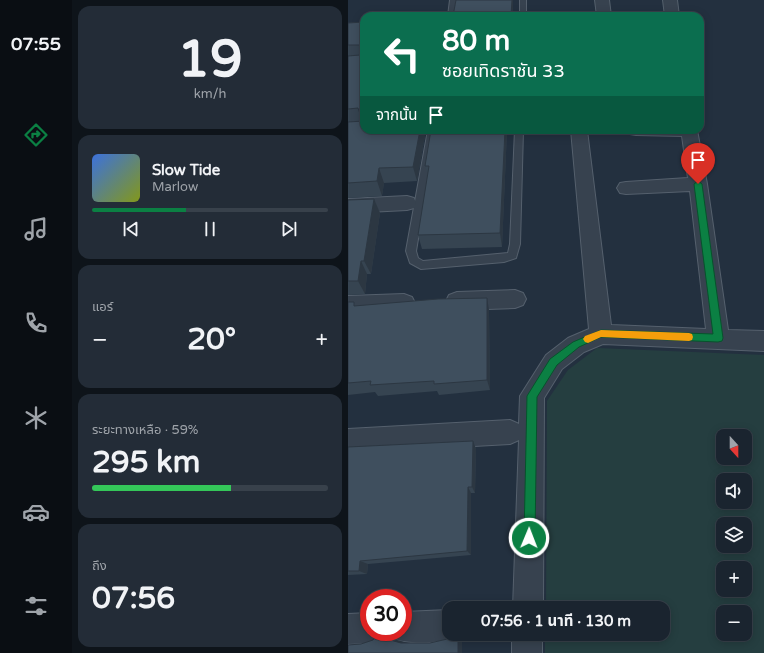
<!DOCTYPE html>
<html lang="th">
<meta charset="utf-8">
<style>
:root{--surface:#1a242f;--page:#232c37;--text:#f1f3f6;--muted:#9fa4aa;--line:#38414b;--accent:#0b8043}
body{margin:0;font-family:"Varela Round","Noto Sans Thai",sans-serif;background:var(--page);color:var(--text);height:100vh;display:flex;flex-direction:column;font-size:15px;white-space:nowrap}
*{box-sizing:border-box;margin:0}
p{font-size:13px;color:var(--muted)}
.icon{flex:none;width:22px;height:22px;fill:none;stroke:currentColor;stroke-width:2;stroke-linecap:round;stroke-linejoin:round}
.map{position:relative;flex:1;overflow:hidden}
.panel{display:flex;flex-direction:column;gap:6px;padding:6px;background:#0e141a;width:276px}
.panel>*{flex:none}
.top-card{position:absolute;left:12px;top:12px;width:344px;height:122px;border-radius:12px;box-shadow:0 2px 10px #0003,0 0 0 1px var(--line);background:#0b6e4f;color:#fff;overflow:hidden}
.needle{width:26px;rotate:159deg}
.controls{position:absolute;left:368px;top:429px;display:grid;gap:8px}
.controls a{display:grid;place-items:center;width:36px;height:36px;border-radius:8px;background:var(--surface);box-shadow:0 2px 10px #0003,0 0 0 1px var(--line);font-size:20px}
.speed{position:absolute;left:12px;top:589px;display:flex;gap:8px;font-size:20px;font-weight:700;text-align:center}
.speed>*{display:grid;place-content:center;width:52px;height:52px;border-radius:50%;background:var(--surface);box-shadow:0 2px 10px #0003,0 0 0 1px var(--line);line-height:1}
.speed .limit{border:6px solid #d22;background:#fff;color:#111}
.pin{position:absolute;display:grid;place-items:center;width:34px;height:34px;color:#fff;margin:-41px -17px;border-radius:50% 50% 50% 0;rotate:-45deg;box-shadow:0 0 4px #0007}
.pin .icon{rotate:45deg}
.me{position:absolute;width:44px;margin:-22px;rotate:1deg;stroke-linejoin:round;filter:drop-shadow(0 0 3px #0008)}
.turn{display:flex;align-items:center;gap:14px;height:84px;padding:0 16px;font-size:18px}
.turn .icon{width:52px;height:52px;stroke-width:2.5}
.turn b{display:block;font-size:28px;line-height:34px}
.then{display:flex;align-items:center;height:38px;padding:0 16px;background:#0003;gap:8px;font-size:15px}
.big{font-size:30px;font-weight:700;line-height:1.1}
.panel .widget{flex:1;display:flex;flex-direction:column;justify-content:center;gap:6px;min-width:0;padding:0 14px;border-radius:12px;background:var(--page)}
.panel .dial{align-items:center;gap:0}
.dial b{font-size:52px;line-height:1}
.song{display:flex;align-items:center;gap:12px}
.cover{width:48px;height:48px;border-radius:6px;background:linear-gradient(135deg,hsl(220 70% 55%),hsl(70 70% 35%))}
.played{height:4px;border-radius:2px;background:linear-gradient(90deg,var(--accent) 40%,var(--line) 40%)}
.keys{display:flex;justify-content:space-around;direction:ltr}
.heat{display:flex;justify-content:space-between;align-items:center;font-size:22px;direction:ltr}
.charge{height:6px;border-radius:3px;background:linear-gradient(90deg,#34c759 59%,var(--line) 0)}
.trip{position:absolute;left:94px;top:601px;width:228px;height:40px;border-radius:12px;background:var(--surface);box-shadow:0 2px 10px #0003,0 0 0 1px var(--line);font-weight:700;line-height:40px;text-align:center}
main{display:flex;flex:1;min-height:0}
.tabs{display:flex;flex-direction:column;width:72px;justify-content:space-around;align-items:center;background:#0a0e13;color:var(--muted)}
.tabs .icon{width:28px;height:28px}
.tabs .selected{color:var(--accent)}
.tabs b{font-size:18px;color:var(--text)}
.map>svg:first-child{display:block}
.green{fill:#253e40;fill-rule:evenodd}
.lines{fill:none;stroke-linecap:round;stroke-linejoin:round}
.service-casing{stroke:#55606d;stroke-width:2}
.minor-casing{stroke:#55606d;stroke-width:2}
.service{fill:#37424f;fill-rule:evenodd}
.minor{fill:#37424f;fill-rule:evenodd}
.wall{fill:#364451}
.shaded-wall{fill:#2c3742}
.building{fill:#3f4f5e;stroke:#2c3742}
.route{fill:#0b8043;stroke:#07532c}
.slow{fill:#f59e0b}
</style>
<main>
<nav class="tabs">
<b>07:55</b>
<svg class="icon selected" aria-label="directions" viewBox="0 0 24 24"><path d="M12 3l9 9-9 9-9-9zM9 14v-3h6M13 9l2 2-2 2"/></svg>
<svg class="icon" aria-label="music" viewBox="0 0 24 24"><path d="M9 18V5l10-2v13"/><circle cx="6" cy="18" r="3"/><circle cx="16" cy="16" r="3"/></svg>
<svg class="icon" aria-label="phone" viewBox="0 0 24 24"><path d="M5 4h4l2 5-3 2q2 4 5 5l2-3 5 2v4C11 20 4 13 5 4z"/></svg>
<svg class="icon" aria-label="climate" viewBox="0 0 24 24"><path d="M12 3v18M4 7l16 10M4 17L20 7"/></svg>
<svg class="icon" aria-label="car" viewBox="0 0 24 24"><path d="M5 17H2v-5l4-1 3-4h7l3 4 3 1v5h-3M9 17h6M6 11h13"/><circle cx="7" cy="17" r="2"/><circle cx="17" cy="17" r="2"/></svg>
<svg class="icon" aria-label="filters" viewBox="0 0 24 24"><path d="M4 7h16M4 17h16"/><circle cx="9" cy="7" r="2"/><circle cx="15" cy="17" r="2"/></svg>
</nav>
<section class="panel">
<div class="widget dial"><b>19</b><p>km/h</p></div>
<div class="widget">
<div class="song"><i class="cover"></i><div><b>Slow Tide</b><p>Marlow</p></div></div>
<div class="played"></div>
<div class="keys"><svg class="icon" aria-label="previous" viewBox="0 0 24 24"><path d="M18 5L8 12l10 7zM5 5v14"/></svg><svg class="icon" aria-label="pause" viewBox="0 0 24 24"><path d="M8 5v14M16 5v14"/></svg><svg class="icon" aria-label="next" viewBox="0 0 24 24"><path d="M6 5l10 7-10 7zM19 5v14"/></svg></div>
</div>
<div class="widget"><p>แอร์</p>
<div class="heat"><a>−</a><b class="big">20°</b><a>+</a></div>
</div>
<div class="widget"><p>ระยะทางเหลือ · 59%</p><b class="big">295 km</b><div class="charge"></div></div>
<div class="widget"><p>ถึง</p><b class="big">07:56</b></div>
</section>
<div class="map">
<svg width="416" height="653" viewBox="0 0 416 653">
<rect width="100%" height="100%" fill="#23303f"/>
<!-- green -->
<path class="green" d="M 249,348 L 416,355 L 416,653 L 197,653 L 197,634 L 315,634 L 315,608 L 198,608 L 199,401 L 220,370 ZM 375,436 L 397,436 L 397,458 L 375,458 ZM 375,480 L 397,480 L 397,502 L 375,502 ZM 375,524 L 397,524 L 397,546 L 375,546 ZM 375,568 L 397,568 L 397,590 L 375,590 ZM 375,612 L 397,612 L 397,634 L 375,634 Z"/>
<g class="lines">
<!-- service casing -->
<g class="service-casing">
<g id="service">
<path d="M 102,0 L 108,0 L 106,16 L 100,16 Z"/>
<rect x="172" y="0" width="6" height="16"/>
<path d="M 80,130 L 88,130 L 68,251 L 70,258 L 75,261 L 160,253 L 162,244 L 167,130 L 175,130 L 172,244 L 168,258 L 156,262 L 73,269 L 62,263 L 58,251 Z"/>
</g>
</g>
<!-- minor casing -->
<g class="minor-casing">
<g id="minor">
<path d="M 247,0 L 261,0 L 263,16 L 249,16 Z"/>
<path d="M 315,0 L 329,0 L 331,16 L 317,16 Z"/>
<path d="M 223,130 L 239,130 L 263,325 L 358,329 L 342,191 L 278,194 L 272,193 L 269,188 L 272,183 L 278,182 L 340,178 L 334,136 L 288,135 L 282,134 L 280,130 L 349,130 L 359,184 L 380,330 L 416,331 L 416,351 L 255,344 L 236,352 L 214,369 L 196,398 L 195,608 L 165,608 L 171,440 L 162,444 L 0,453 L 0,429 L 162,420 L 171,424 L 172,396 L 198,355 L 220,338 L 241,329 Z"/>
<path d="M 59,196 L 66,198 L 68,203 L 66,208 L 59,210 L 0,213 L 0,199 Z"/>
<path d="M 167,290 L 175,293 L 178,299 L 175,305 L 167,308 L 109,310 L 101,307 L 98,301 L 101,295 L 109,292 Z"/>
<path d="M 56,294 L 64,297 L 67,303 L 64,309 L 56,312 L 0,314 L 0,296 Z"/>
<path d="M 101,610 L 101,634 L 112,634 L 112,636 C 94,643 62,645 44,638 L 42,632 L 55,632 L 55,612 Z"/>
<path d="M 21,613 L 21,632 L 34,632 L 32,639 L 21,643 L 0,644 L 0,614 Z"/>
<rect x="164" y="634" width="30" height="19"/>
</g>
</g>
<!-- service -->
<use href="#service" class="service"/>
<!-- minor -->
<use href="#minor" class="minor"/>
</g>
<!-- wall -->
<g class="wall">
<path d="M 16,22 L 16,130 L 78,130 L 69,181 L 36,183 L 34,196 L 0,198 L 0,23 Z"/>
<path d="M 159,130 L 154,247 L 74,249 L 70,235 L 80,175 L 77,166 Z"/>
<path d="M 26,199 L 32,213 L 23,274 L 19,274 L 17,294 L 0,295 L 0,200 Z"/>
<path d="M 139,298 L 141,310 L 142,390 L 91,395 L 89,391 L 30,396 L 27,392 L 0,395 L 0,302 L 6,302 L 8,306 Z"/>
<path d="M 125,441 L 128,449 L 127,493 L 123,493 L 123,555 L 20,564 L 19,574 L 0,575 L 0,447 Z"/>
</g>
<!-- shaded-wall -->
<g class="shaded-wall">
<path d="M 164,0 L 165,0 L 165,16 L 163,16 Z"/>
<path d="M 72,130 L 78,130 L 69,181 L 65,167 Z"/>
<path d="M 157,130 L 159,130 L 154,247 L 152,233 Z"/>
<path d="M 31,168 L 36,183 L 34,196 L 29,181 Z"/>
<path d="M 26,199 L 32,213 L 23,274 L 16,261 Z"/>
<path d="M 13,261 L 19,274 L 17,294 L 10,281 Z"/>
<path d="M 139,298 L 141,310 L 142,390 L 139,380 Z"/>
<path d="M 125,441 L 128,449 L 127,493 L 124,487 Z"/>
<path d="M 120,487 L 123,493 L 123,555 L 119,551 Z"/>
<path d="M 12,561 L 20,564 L 19,574 L 11,571 Z"/>
<rect x="110" y="634" width="4" height="19"/>
<path d="M 35,638 L 42,638 L 60,643 L 53,643 Z"/>
</g>
<!-- building -->
<g class="building">
<path d="M 108,0 L 164,0 L 163,16 L 105,16 Z"/>
<path d="M 16,22 L 16,114 L 12,114 L 10,108 L 0,109 L 0,56 L 12,55 L 12,45 L 0,45 L 0,23 Z"/>
<path d="M 16,121 L 16,130 L 72,130 L 65,167 L 31,168 L 29,181 L 0,183 L 0,122 Z"/>
<path d="M 83,130 L 157,130 L 152,233 L 70,235 L 81,166 L 77,166 Z"/>
<path d="M 26,199 L 16,261 L 13,261 L 10,281 L 0,281 L 0,200 Z"/>
<path d="M 139,298 L 139,380 L 86,384 L 86,381 L 22,385 L 23,381 L 0,383 L 0,302 L 6,302 L 6,306 L 90,299 Z"/>
<path d="M 125,441 L 124,487 L 120,487 L 119,551 L 12,561 L 11,571 L 0,571 L 0,447 Z"/>
<path d="M 109,634 L 110,634 L 110,653 L 0,653 L 0,645 L 13,644 L 25,640 L 27,637 L 35,638 L 53,643 L 82,643 L 108,637 Z"/>
</g>
<!-- route -->
<path class="route" d="M 350,181 L 354,184 L 375,338 L 374,341 L 370,342 L 253,337 L 231,347 L 209,365 L 189,397 L 187,538 L 185,543 L 181,544 L 177,543 L 176,538 L 179,396 L 202,359 L 225,342 L 253,330 L 365,334 L 346,184 Z"/>
<!-- slow -->
<path class="slow" d="M 253,330 L 341,333 L 344,334 L 345,337 L 344,340 L 341,341 L 253,337 L 240,343 L 237,342 L 235,339 L 237,336 Z"/>
</svg>
<div class="controls">
<a><svg class="needle" viewBox="-14 -14 28 28"><path d="M0-13l5 13h-10z" fill="#e53935"/><path d="M0 13l5-13h-10z" fill="#9fa4aa"/></svg></a>
<a><svg class="icon" aria-label="sound" viewBox="0 0 24 24"><path d="M4 9h4l5-4v14l-5-4H4zM17 9q2 3 0 6"/></svg></a>
<a><svg class="icon" aria-label="layers" viewBox="0 0 24 24"><path d="M12 4l9 5-9 5-9-5zM3 14l9 5 9-5"/></svg></a>
<a>+</a>
<a>−</a>
</div>
<div class="speed"><div class="limit">30</div></div>
<div class="pin" style="left:350px;top:184px;background:#d93025"><svg class="icon" aria-label="arrive" viewBox="0 0 24 24"><path d="M6 21V4h12l-3 4 3 4H6"/></svg></div>
<svg class="me" style="left:181px;top:538px" viewBox="-20 -20 40 40"><circle r="17" fill="#0b8043" stroke="#fff" stroke-width="3"/><path d="M0-11L8 9 0 5-8 9z" fill="#fff"/></svg>
<div class="trip">07:56 · 1 นาที · 130 m</div>
<div class="top-card">
<div class="turn"><svg class="icon" aria-label="left" viewBox="0 0 24 24"><path d="M17 20v-9H6M10 6l-5 5 5 5"/></svg><div><b>80 m</b>ซอยเทิดราชัน 33</div></div>
<div class="then">จากนั้น<svg class="icon" aria-label="arrive" viewBox="0 0 24 24"><path d="M6 21V4h12l-3 4 3 4H6"/></svg></div>
</div>
</div>
</main>
